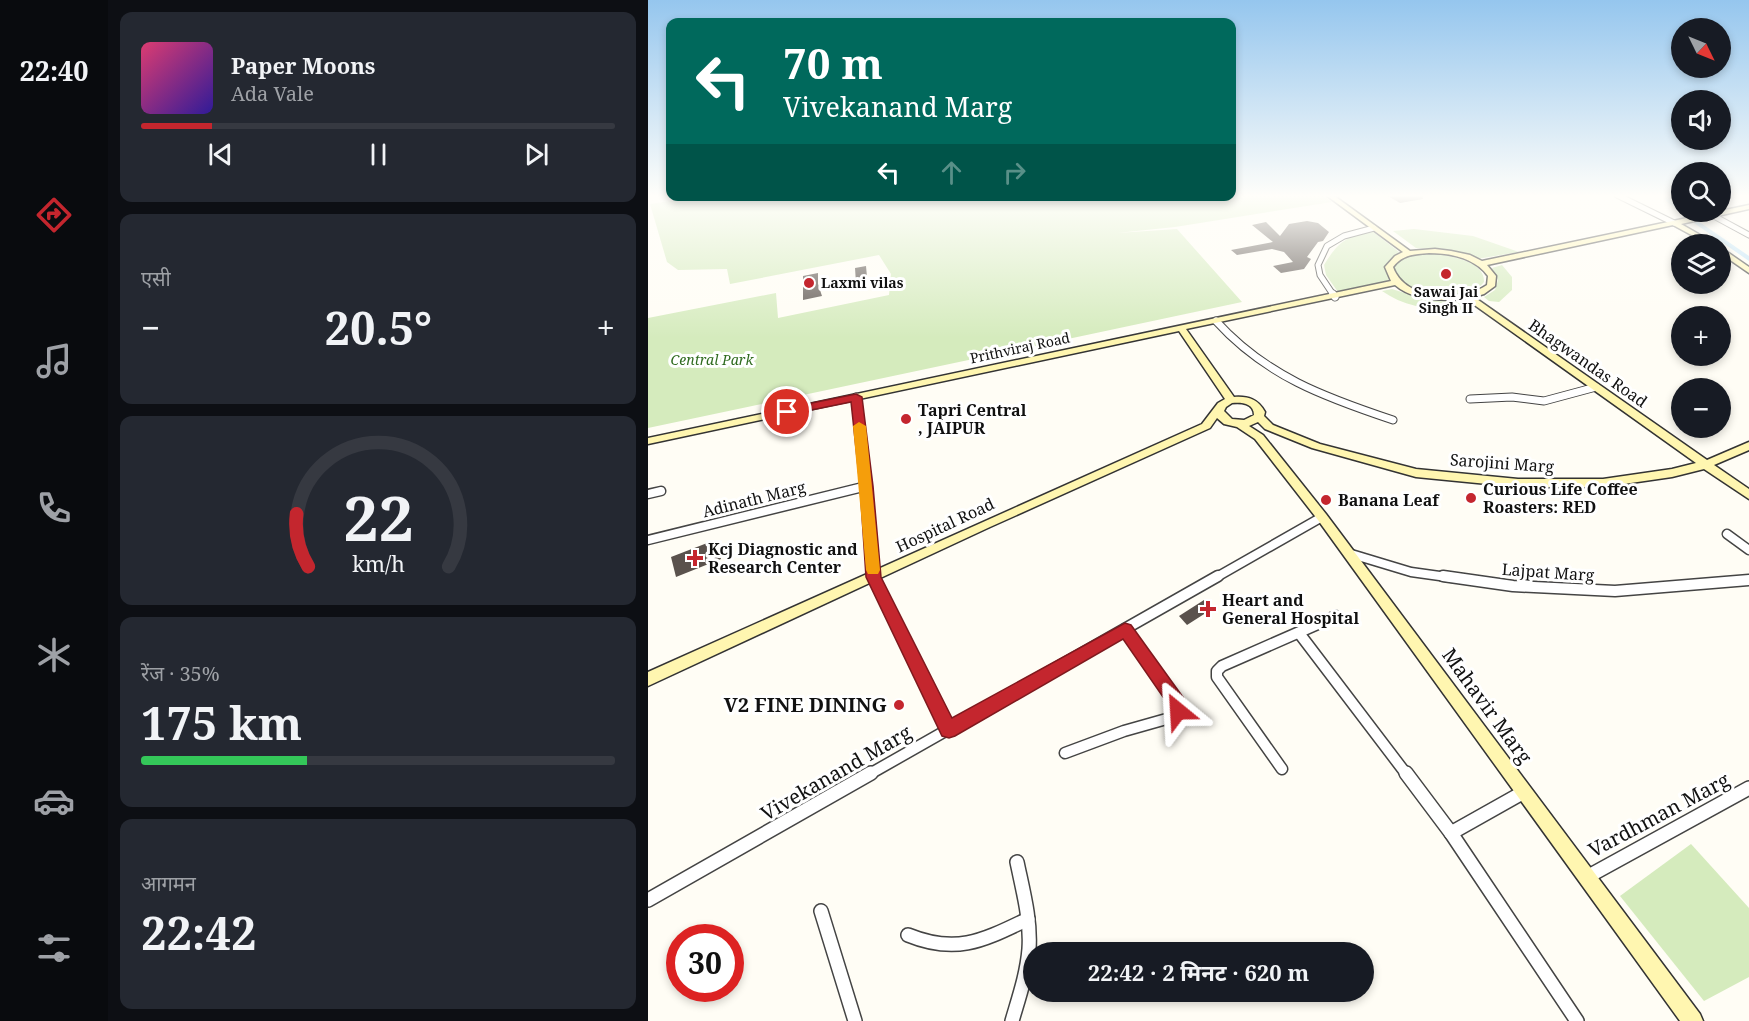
<!DOCTYPE html>
<html lang="hi">
<meta charset="utf-8">
<style>
:root{--surface:#171b24;--page:#242831;--text:#f1f3f6;--muted:#9ea1a6;--line:#363941;--accent:#c4262e}
body{margin:0;font-family:"Noto Serif","Noto Sans Devanagari",serif;background:var(--page);color:var(--text);height:100vh;display:flex;flex-direction:column;font-size:22px;white-space:nowrap}
*{box-sizing:border-box;margin:0}
p{font-size:20px;color:var(--muted)}
.icon{flex:none;width:33px;height:33px;fill:none;stroke:currentColor;stroke-width:2;stroke-linecap:round;stroke-linejoin:round}
.map{position:relative;flex:1;overflow:hidden}
.sheet{display:flex;flex-direction:column;gap:12px;padding:12px;background:#0d0f14;width:540px}
.sheet>*{flex:none}
.hud{position:absolute;left:18px;top:18px;width:570px;height:183px;border-radius:12px;box-shadow:0 3px 9px #0003;background:#00695c;color:#fff;overflow:hidden}
.needle{width:39px;rotate:133deg}
.buttons{position:absolute;left:1023px;top:18px;display:grid;gap:12px}
.buttons a{display:grid;place-items:center;width:60px;height:60px;border-radius:50%;background:var(--surface);box-shadow:0 3px 9px #0003;font-size:30px}
.speed{position:absolute;left:18px;top:924px;display:flex;gap:12px;font-size:30px;font-weight:700;text-align:center}
.speed>*{display:grid;place-content:center;width:78px;height:78px;border-radius:50%;background:var(--surface);box-shadow:0 3px 9px #0003;line-height:1}
.speed .limit{border:9px solid #d22;background:#fff;color:#111}
.pin{position:absolute;display:grid;place-items:center;width:51px;height:51px;color:#fff;margin:-26px;border:3px solid #fff;border-radius:50%;box-shadow:0 2px 6px #0007}
.me{position:absolute;width:66px;margin:-33px;rotate:333deg;stroke-linejoin:round;filter:drop-shadow(0 0 4px #0008)}
.turn{display:flex;align-items:center;gap:21px;height:126px;padding:0 18px;font-size:27px}
.turn .icon{width:78px;height:78px;stroke-width:2.5}
.turn b{display:block;font-size:42px;line-height:51px}
.lanes{display:flex;align-items:center;height:57px;padding:0 18px;background:#0003;justify-content:center;gap:30px;direction:ltr}
.lanes .off{opacity:.35}
.big{font-size:45px;font-weight:700;line-height:1.1}
.sheet .widget{flex:1;display:flex;flex-direction:column;justify-content:center;gap:9px;min-width:0;padding:0 21px;border-radius:12px;background:var(--page)}
.sheet .dial{align-items:center;gap:0}
.dial svg{height:156px;overflow:visible;fill:none;stroke:var(--line);stroke-width:7;stroke-linecap:round;text-anchor:middle}
.dial text{fill:var(--text);stroke:none}
.song{display:flex;align-items:center;gap:18px}
.cover{width:72px;height:72px;border-radius:9px;background:linear-gradient(135deg,hsl(340 70% 55%),hsl(250 70% 35%))}
.played{height:6px;border-radius:3px;background:linear-gradient(90deg,var(--accent) 15%,var(--line) 15%)}
.keys{display:flex;justify-content:space-around;direction:ltr}
.heat{display:flex;justify-content:space-between;align-items:center;font-size:33px;direction:ltr}
.charge{height:9px;border-radius:4px;background:linear-gradient(90deg,#34c759 35%,var(--line) 0)}
.trip{position:absolute;left:375px;top:942px;width:351px;height:60px;border-radius:30px;background:var(--surface);box-shadow:0 3px 9px #0003;font-weight:700;line-height:60px;text-align:center}
main{display:flex;flex:1;min-height:0}
.dock{display:flex;flex-direction:column;width:108px;justify-content:space-around;align-items:center;background:#090b0e;color:var(--muted)}
.dock .icon{width:42px;height:42px}
.dock .active{color:var(--accent)}
.dock b{font-size:27px;color:var(--text)}
.map>svg:first-child{display:block}
.green{fill:#d5ebbd}
.lines{fill:none;stroke-linecap:round;stroke-linejoin:round}
.canal{fill:#b9e0f7;fill-rule:evenodd}
.building{fill:#5a524d}
.street-far4-casing{stroke:#444;stroke-width:7}
.street-far3-casing{stroke:#444;stroke-width:9}
.street-far2-casing{stroke:#444;stroke-width:11}
.street-far1-casing{stroke:#444;stroke-width:13}
.street-casing{stroke:#444;stroke-width:16}
.secondary-casing{stroke:#333;stroke-width:3}
.street-far4{stroke:#fff;stroke-width:5}
.street-far3{stroke:#fff;stroke-width:7}
.street-far2{stroke:#fff;stroke-width:8}
.street-far1{stroke:#fff;stroke-width:10}
.street{stroke:#fff;stroke-width:13}
.secondary{fill:#fff6b0;fill-rule:evenodd}
.route{fill:#c4262e;stroke:#7f191e;stroke-width:1.5}
.slow{fill:#f59e0b}
.poi-dot{fill:#c4262e;stroke:#fff;stroke-width:2}
.labels{text-anchor:middle;stroke-width:6;stroke-linejoin:round;paint-order:stroke}
.far-poi-label{font-size:14px;font-weight:bold;fill:#111;stroke:#fff;text-anchor:start}
.far-street-label{font-size:14px;fill:#111;stroke:#fff}
.far-park-label{font-size:14px;font-style:italic;fill:#2f6b1f;stroke:#fff}
.street-label{font-size:16px;fill:#111;stroke:#fff}
.poi-label{font-size:16px;font-weight:bold;fill:#111;stroke:#fff;text-anchor:start}
.near-poi-label{font-size:20px;font-weight:bold;fill:#111;stroke:#fff;text-anchor:end}
.near-street-label{font-size:20px;fill:#111;stroke:#fff}
</style>
<main>
<nav class="dock">
<b>22:40</b>
<svg class="icon active" aria-label="directions" viewBox="0 0 24 24"><path d="M12 3l9 9-9 9-9-9zM9 14v-3h6M13 9l2 2-2 2"/></svg>
<svg class="icon" aria-label="music" viewBox="0 0 24 24"><path d="M9 18V5l10-2v13"/><circle cx="6" cy="18" r="3"/><circle cx="16" cy="16" r="3"/></svg>
<svg class="icon" aria-label="phone" viewBox="0 0 24 24"><path d="M5 4h4l2 5-3 2q2 4 5 5l2-3 5 2v4C11 20 4 13 5 4z"/></svg>
<svg class="icon" aria-label="climate" viewBox="0 0 24 24"><path d="M12 3v18M4 7l16 10M4 17L20 7"/></svg>
<svg class="icon" aria-label="car" viewBox="0 0 24 24"><path d="M5 17H2v-5l4-1 3-4h7l3 4 3 1v5h-3M9 17h6M6 11h13"/><circle cx="7" cy="17" r="2"/><circle cx="17" cy="17" r="2"/></svg>
<svg class="icon" aria-label="filters" viewBox="0 0 24 24"><path d="M4 7h16M4 17h16"/><circle cx="9" cy="7" r="2"/><circle cx="15" cy="17" r="2"/></svg>
</nav>
<section class="sheet">
<div class="widget">
<div class="song"><i class="cover"></i><div><b>Paper Moons</b><p>Ada Vale</p></div></div>
<div class="played"></div>
<div class="keys"><svg class="icon" aria-label="previous" viewBox="0 0 24 24"><path d="M18 5L8 12l10 7zM5 5v14"/></svg><svg class="icon" aria-label="pause" viewBox="0 0 24 24"><path d="M8 5v14M16 5v14"/></svg><svg class="icon" aria-label="next" viewBox="0 0 24 24"><path d="M6 5l10 7-10 7zM19 5v14"/></svg></div>
</div>
<div class="widget"><p>एसी</p>
<div class="heat"><a>−</a><b class="big">20.5°</b><a>+</a></div>
</div>
<div class="widget dial"><svg viewBox="0 0 100 80">
<path d="M14 69A42 42 0 1 1 86 69"/>
<path d="M14 69A42 42 0 0 1 8 42" stroke="#c4262e"/>
<text x="50" y="56" font-size="32" font-weight="700">22</text>
<text x="50" y="72" font-size="11">km/h</text>
</svg></div>
<div class="widget"><p>रेंज · 35%</p><b class="big">175 km</b><div class="charge"></div></div>
<div class="widget"><p>आगमन</p><b class="big">22:42</b></div>
</section>
<div class="map">
<svg width="1101" height="1021" viewBox="0 0 1101 1021">
<rect width="100%" height="100%" fill="#fffdf5"/>
<!-- green -->
<g class="green">
<path d="M 584,195 L 674,195 L 684,202 L 527,227 L 469,233 L 529,229 L 594,302 L 0,428 L 0,318 L 128,293 L 130,318 L 241,295 L 243,274 L 231,255 L 82,284 L 79,269 L 30,270 L 19,262 L 2,204 L 56,196 Z"/>
<path d="M 766,229 L 825,236 L 871,252 L 829,259 L 806,251 L 768,248 L 745,231 Z"/>
<path d="M 723,230 L 751,252 C 741,266 736,262 741,281 L 690,292 L 678,275 L 676,265 C 690,242 698,237 723,230 Z"/>
<path d="M 790,254 C 806,257 837,262 836,282 C 822,302 767,298 752,281 C 749,278 747,272 745,268 C 754,252 775,254 790,254 Z"/>
<path d="M 854,265 L 864,277 L 864,290 L 851,302 L 841,301 L 836,297 L 847,290 L 850,280 L 844,268 Z"/>
<path d="M 744,289 L 782,301 L 814,302 L 824,309 C 794,312 759,309 734,291 Z"/>
<path d="M 1043,844 L 1101,908 L 1101,977 L 1056,1001 L 972,896 Z"/>
</g>
<g class="lines">
<!-- canal -->
<g class="canal">
<path d="M 1020,195 L 1025,195 L 1022,199 L 1034,208 L 1034,212 L 1036,212 L 1032,212 L 1017,200 L 1016,199 Z"/>
<path d="M 1046,221 L 1050,221 L 1101,256 L 1101,261 L 1046,223 Z"/>
</g>
</g>
<!-- building -->
<g class="building">
<path d="M 738,195 L 774,195 L 775,199 L 752,203 Z"/>
<path d="M 659,221 L 670,223 L 681,232 L 675,241 L 670,242 L 659,257 L 663,259 L 656,269 L 633,273 L 625,266 L 645,262 L 636,252 L 624,249 L 589,255 L 583,250 L 625,242 L 604,225 L 618,222 L 632,236 L 641,224 Z"/>
<path d="M 218,266 L 220,288 L 205,291 L 203,284 L 208,283 L 207,268 Z"/>
<path d="M 170,273 L 170,284 L 174,296 L 155,300 L 155,276 Z"/>
<path d="M 67,540 L 73,559 L 28,577 L 23,557 Z"/>
<path d="M 556,600 L 564,609 L 539,625 L 531,616 Z"/>
</g>
<g class="lines">
<!-- street-far4 casing -->
<g class="street-far4-casing">
<g id="street-far4">
<path d="M 969,195 L 1026,223"/>
<path d="M 1064,215 L 1101,235"/>
<path d="M 686,296 L 672,275 L 670,265 L 679,246 L 696,236 L 726,228"/>
</g>
</g>
<!-- street-far3 casing -->
<g class="street-far3-casing">
<g id="street-far3">
<path d="M 685,294 L 687,297"/>
<path d="M 568,321 C 618,376 676,397 745,420"/>
<path d="M 208,397 L 211,421"/>
<path d="M 822,399 L 864,397 L 896,401 L 948,387"/>
</g>
</g>
<!-- street-far2 casing -->
<g class="street-far2-casing">
<g id="street-far2">
<path d="M 211,419 L 219,486 L 225,578"/>
<path d="M 0,494 L 13,491"/>
<path d="M 1079,534 L 1101,550"/>
<path d="M 0,540 L 219,486"/>
<path d="M 700,553 L 763,572 L 806,578"/>
<path d="M 567,578 L 674,517"/>
</g>
</g>
<!-- street-far1 casing -->
<g class="street-far1-casing">
<g id="street-far1">
<path d="M 225,576 L 301,730"/>
<path d="M 795,576 L 865,586 L 967,591 L 1101,580"/>
<path d="M 651,633 L 759,775"/>
<path d="M 417,753 L 476,731 L 522,718 L 530,711 L 531,705 L 477,629"/>
<path d="M 634,769 L 569,677 L 569,671 L 574,666 L 688,616"/>
<path d="M 220,775 L 570,576"/>
</g>
</g>
<!-- street casing -->
<g class="street-casing">
<g id="street">
<path d="M 758,773 L 803,833 L 929,1021"/>
<path d="M 803,833 L 876,792"/>
<path d="M 939,877 L 1101,788"/>
<path d="M 0,900 L 223,773"/>
<path d="M 173,911 L 207,1021"/>
<path d="M 260,935 C 309,955 336,940 380,919"/>
<path d="M 364,1021 C 371,997 379,974 381,949 C 383,920 375,891 369,862"/>
</g>
</g>
<!-- secondary casing -->
<g class="secondary-casing">
<g id="secondary">
<path d="M 678,195 L 685,195 L 762,251 L 787,249 L 803,251 L 822,255 L 834,261 L 1101,205 L 1101,209 L 1033,224 L 1068,244 L 1060,244 L 1025,225 L 839,265 L 848,276 L 847,286 L 836,294 L 826,297 L 1059,460 L 1101,442 L 1101,450 L 1066,465 L 1101,489 L 1101,499 L 1056,469 L 1024,477 L 955,487 L 870,487 L 768,477 L 664,448 L 617,429 L 610,422 L 601,426 L 615,435 L 678,514 L 1052,1014 L 1055,1021 L 1032,1021 L 670,520 L 607,439 L 589,427 L 576,424 L 569,418 L 562,428 L 342,527 L 0,686 L 0,672 L 554,424 L 570,403 L 577,399 L 531,331 L 0,444 L 0,438 L 743,281 L 737,267 L 747,256 L 755,252 ZM 781,253 C 802,253 827,258 840,276 L 839,285 C 813,303 757,301 745,267 C 754,255 766,254 781,253 ZM 747,285 C 765,301 795,301 818,299 L 1048,463 L 1024,469 L 955,479 L 870,479 L 768,469 L 672,444 L 625,425 L 616,416 L 617,412 C 610,399 600,396 586,397 L 538,329 ZM 584,403 C 593,402 606,403 606,415 L 596,420 L 584,419 L 576,411 L 578,407 Z"/>
<path d="M 1072,247 L 1101,267 L 1101,273 L 1072,253 Z"/>
</g>
</g>
<!-- street-far4 -->
<use href="#street-far4" class="street-far4"/>
<!-- street-far3 -->
<use href="#street-far3" class="street-far3"/>
<!-- street-far2 -->
<use href="#street-far2" class="street-far2"/>
<!-- street-far1 -->
<use href="#street-far1" class="street-far1"/>
<!-- street -->
<use href="#street" class="street"/>
<!-- secondary -->
<use href="#secondary" class="secondary"/>
</g>
<!-- sky -->
<linearGradient id="sky" x2="0" y2="1"><stop stop-color="#95c6ee"/><stop offset="0.58" stop-color="#fffefa"/><stop offset="1" stop-color="#fffefa" stop-opacity="0"/></linearGradient>
<rect width="1101" height="338" fill="url(#sky)"/>
<!-- route -->
<path class="route" d="M 208,394 L 214,397 L 225,486 L 233,577 L 304,718 L 477,623 L 483,625 L 537,700 L 540,705 L 537,717 L 530,719 L 524,717 L 522,707 L 475,639 L 307,736 L 301,738 L 294,736 L 218,577 L 212,486 L 203,402 L 139,415 L 133,412 L 139,408 Z"/>
<!-- slow -->
<path class="slow" d="M 211,422 L 218,426 L 232,570 L 230,574 L 220,574 L 218,570 L 205,426 Z"/>
<!-- markers -->
<g class="poi-dot">
<circle cx="798" cy="274" r="6"/>
<circle cx="161" cy="283" r="6"/>
<circle cx="258" cy="419" r="6"/>
<circle cx="823" cy="498" r="6"/>
<circle cx="678" cy="500" r="6"/>
<path d="M44 549h6v6h6v6h-6v6h-6v-6h-6v-6h6z"/>
<path d="M557 600h6v6h6v6h-6v6h-6v-6h-6v-6h6z"/>
<circle cx="251" cy="705" r="6"/>
</g>
<g class="labels">
<!-- far-poi labels -->
<g class="far-poi-label">
<text x="173" y="288">Laxmi vilas</text>
<text x="798" y="297" text-anchor="middle">Sawai Jai<tspan x="798" dy="16">Singh II</tspan></text>
</g>
<!-- far-street labels -->
<g class="far-street-label">
<text transform="translate(372 348) rotate(-12)" y="5">Prithviraj Road</text>
</g>
<!-- far-park labels -->
<g class="far-park-label">
<text x="64" y="365">Central Park</text>
</g>
<!-- street labels -->
<g class="street-label">
<text transform="translate(940 363) rotate(35)" y="6">Bhagwandas Road</text>
<text transform="translate(854 463) rotate(4)" y="6">Sarojini Marg</text>
<text transform="translate(106 499) rotate(-14)" y="6">Adinath Marg</text>
<text transform="translate(297 525) rotate(-25)" y="6">Hospital Road</text>
<text transform="translate(900 572) rotate(4)" y="6">Lajpat Marg</text>
</g>
<!-- poi labels -->
<g class="poi-label">
<text x="270" y="416">Tapri Central<tspan x="270" dy="18">, JAIPUR</tspan></text>
<text x="835" y="495">Curious Life Coffee<tspan x="835" dy="18">Roasters: RED</tspan></text>
<text x="690" y="506">Banana Leaf</text>
<text x="60" y="555">Kcj Diagnostic and<tspan x="60" dy="18">Research Center</tspan></text>
<text x="574" y="606">Heart and<tspan x="574" dy="18">General Hospital</tspan></text>
</g>
<!-- near-poi labels -->
<g class="near-poi-label">
<text x="239" y="712">V2 FINE DINING</text>
</g>
<!-- near-street labels -->
<g class="near-street-label">
<text transform="translate(839 706) rotate(54)" y="7">Mahavir Marg</text>
<text transform="translate(188 773) rotate(-30)" y="7">Vivekanand Marg</text>
<text transform="translate(1011 815) rotate(-28)" y="7">Vardhman Marg</text>
</g>
</g>
</svg>
<div class="buttons">
<a><svg class="needle" viewBox="-14 -14 28 28"><path d="M0-13l5 13h-10z" fill="#e53935"/><path d="M0 13l5-13h-10z" fill="#9ea1a6"/></svg></a>
<a><svg class="icon" aria-label="sound" viewBox="0 0 24 24"><path d="M4 9h4l5-4v14l-5-4H4zM17 9q2 3 0 6"/></svg></a>
<a><svg class="icon" aria-label="search" viewBox="0 0 24 24"><circle cx="10" cy="10" r="6"/><path d="M15 15l6 6"/></svg></a>
<a><svg class="icon" aria-label="layers" viewBox="0 0 24 24"><path d="M12 4l9 5-9 5-9-5zM3 14l9 5 9-5"/></svg></a>
<a>+</a>
<a>−</a>
</div>
<div class="speed"><div class="limit">30</div></div>
<div class="pin" style="left:139px;top:412px;background:#d93025"><svg class="icon" aria-label="arrive" viewBox="0 0 24 24"><path d="M6 21V4h12l-3 4 3 4H6"/></svg></div>
<svg class="me" style="left:530px;top:711px" viewBox="-20 -20 40 40"><path d="M0-17L14 15 0 8-14 15z" fill="#c4262e" stroke="#fff" stroke-width="4"/></svg>
<div class="trip">22:42 · 2 मिनट · 620 m</div>
<div class="hud">
<div class="turn"><svg class="icon" aria-label="left" viewBox="0 0 24 24"><path d="M17 20v-9H6M10 6l-5 5 5 5"/></svg><div><b>70 m</b>Vivekanand Marg</div></div>
<div class="lanes"><svg class="icon" aria-label="left" viewBox="0 0 24 24"><path d="M17 20v-9H6M10 6l-5 5 5 5"/></svg><svg class="icon off" aria-label="ahead" viewBox="0 0 24 24"><path d="M12 20V5M6 11l6-6 6 6"/></svg><svg class="icon off" aria-label="right" viewBox="0 0 24 24"><path d="M7 20v-9h11M14 6l5 5-5 5"/></svg></div>
</div>
</div>
</main>
